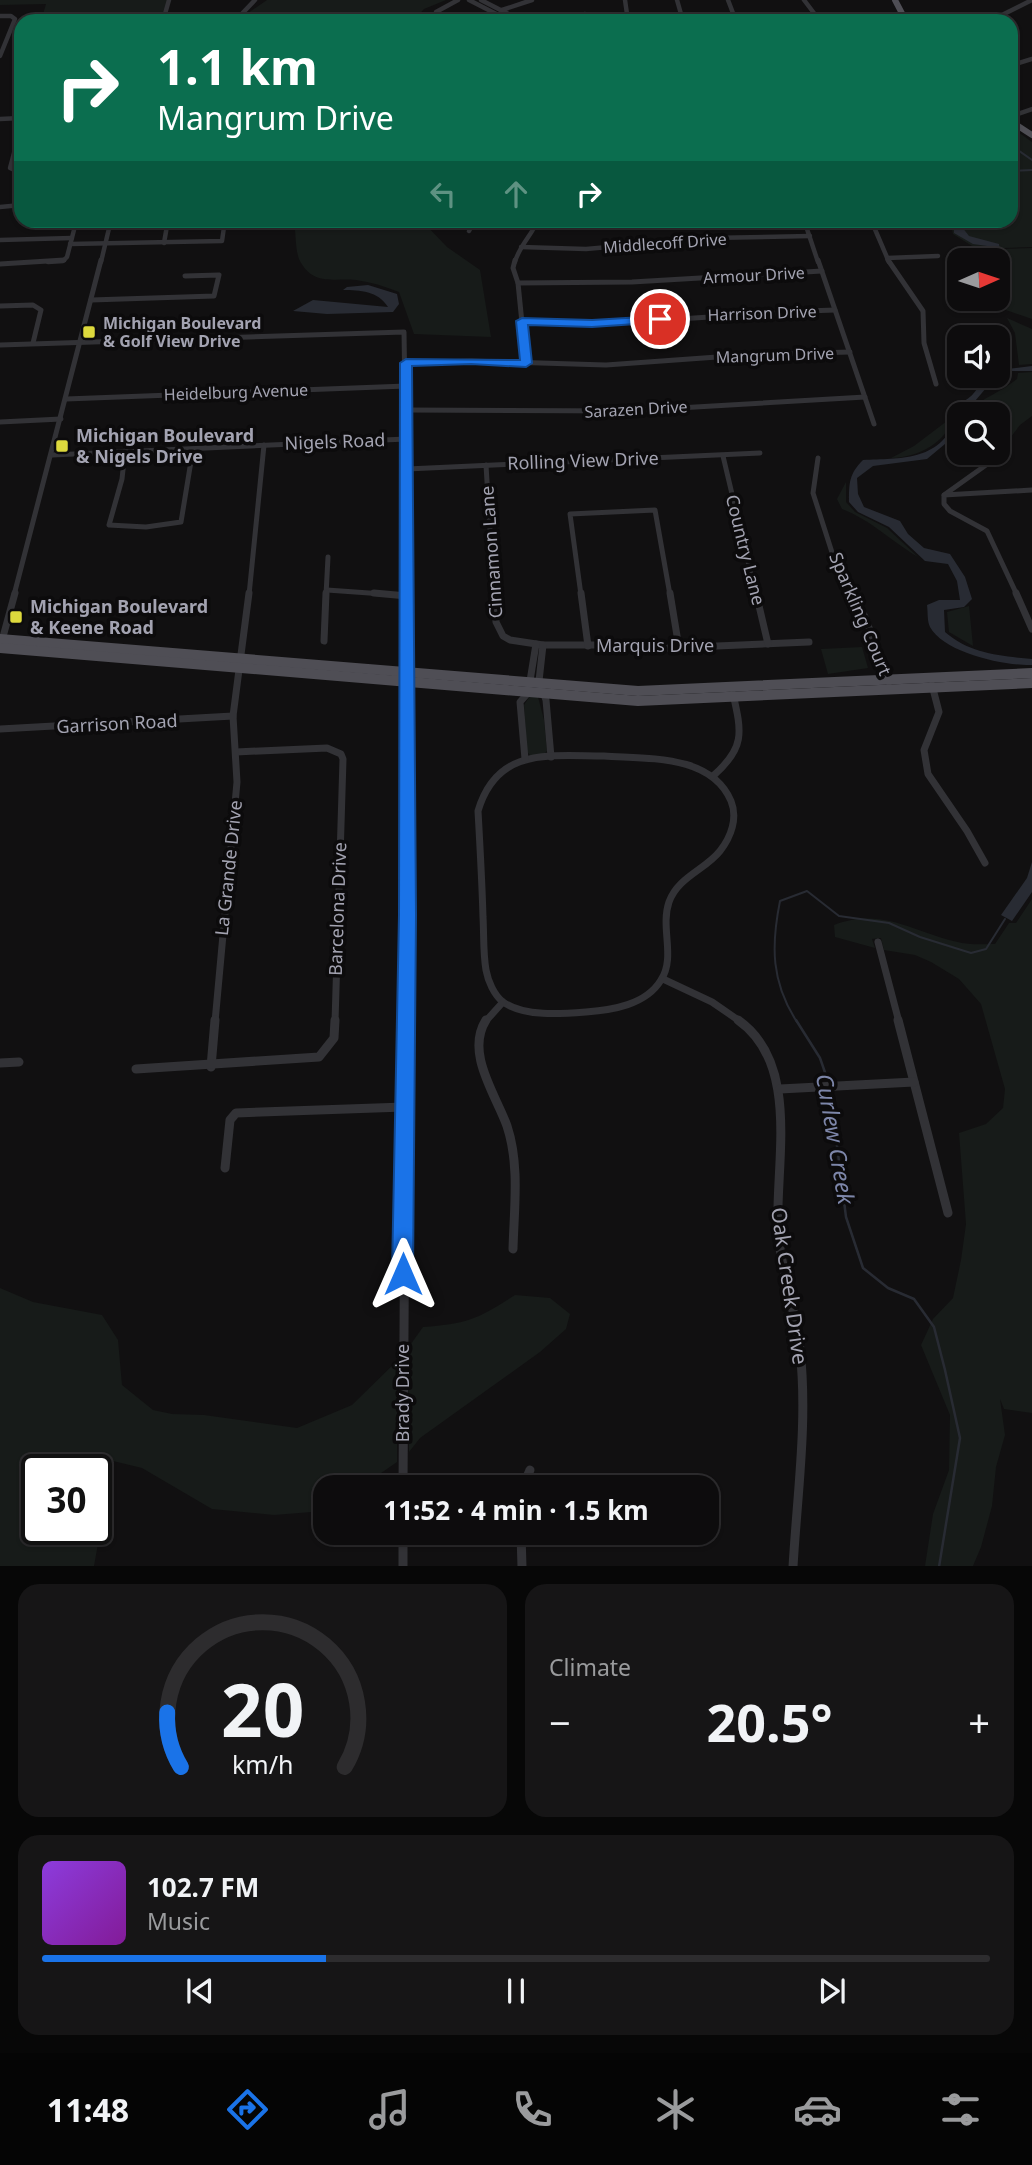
<!DOCTYPE html>
<meta charset="utf-8">
<style>
:root{--surface:#0d0c0d;--page:#161516;--text:#f1f3f6;--muted:#9a9b9d;--line:#2d2c2e;--accent:#1a73e8}
body{margin:0;font-family:"Noto Sans",sans-serif;background:var(--page);color:var(--text);height:100vh;display:flex;flex-direction:column;font-size:26px;white-space:nowrap}
*{box-sizing:border-box;margin:0}
p{font-size:23px;color:var(--muted)}
.icon{flex:none;width:38px;height:38px;fill:none;stroke:currentColor;stroke-width:2;stroke-linecap:round;stroke-linejoin:round}
.map{position:relative;height:1566px;overflow:hidden}
.sheet{display:flex;flex-direction:column;gap:18px;padding:18px;background:#070707;flex:1}
.sheet>*{flex:none}
.banner{position:absolute;left:14px;top:14px;width:1004px;height:214px;border-radius:21px;box-shadow:0 2px 5px #0004,0 0 0 2px var(--line);background:#0b6e4f;color:#fff;overflow:hidden}
.needle{width:46px;rotate:87deg}
.fabs{position:absolute;left:947px;top:248px;display:grid;gap:14px}
.fabs a{display:grid;place-items:center;width:63px;height:63px;border-radius:14px;background:var(--surface);box-shadow:0 2px 5px #0004,0 0 0 2px var(--line);font-size:35px}
.speed{position:absolute;left:21px;top:1454px;display:flex;gap:14px;font-size:35px;font-weight:700;text-align:center}
.speed>*{display:grid;place-content:center;width:91px;height:91px;border-radius:50%;background:var(--surface);box-shadow:0 2px 5px #0004,0 0 0 2px var(--line);line-height:1}
.speed .limit{border:4px solid #111;border-radius:10px;background:#fff;color:#111}
.pin{position:absolute;display:grid;place-items:center;width:60px;height:60px;color:#fff;margin:-30px;border:4px solid #fff;border-radius:50%;box-shadow:0 2px 7px #0007}
.me{position:absolute;width:77px;margin:-38px;rotate:0deg;stroke-linejoin:round;filter:drop-shadow(0 0 5px #0008)}
.turn{display:flex;align-items:center;gap:24px;height:147px;padding:0 28px;font-size:32px}
.turn .icon{width:91px;height:91px;stroke-width:2.5}
.turn b{display:block;font-size:49px;line-height:60px}
.lanes{display:flex;align-items:center;height:66px;padding:0 28px;background:#0003;justify-content:center;gap:35px;direction:ltr}
.lanes .off{opacity:.35}
.big{font-size:52px;font-weight:700;line-height:1.1}
.sheet .card{flex:1;display:flex;flex-direction:column;justify-content:center;gap:10px;min-width:0;padding:0 24px;border-radius:21px;background:var(--page)}
.sheet .dial{align-items:center;gap:0}
.dial svg{height:182px;overflow:visible;fill:none;stroke:var(--line);stroke-width:7;stroke-linecap:round;text-anchor:middle}
.dial text{fill:var(--text);stroke:none}
.song{display:flex;align-items:center;gap:21px}
.cover{width:84px;height:84px;border-radius:10px;background:linear-gradient(135deg,hsl(270 70% 55%),hsl(290 70% 35%))}
.played{height:7px;border-radius:4px;background:linear-gradient(90deg,var(--accent) 30%,var(--line) 30%)}
.keys{display:flex;justify-content:space-around;direction:ltr}
.heat{display:flex;justify-content:space-between;align-items:center;font-size:38px;direction:ltr}
.sheet .tiles{flex:1;display:grid;gap:18px;grid-template-columns:1fr 1fr}
.card:last-child{grid-column:span 2}
.trip{position:absolute;left:313px;top:1475px;width:406px;height:70px;border-radius:21px;background:var(--surface);box-shadow:0 2px 5px #0004,0 0 0 2px var(--line);font-weight:700;line-height:70px;text-align:center}
.menu{display:flex;height:112px;justify-content:space-around;align-items:center;background:#050505;color:var(--muted)}
.menu .icon{width:49px;height:49px}
.menu .current{color:var(--accent)}
.menu b{font-size:32px;color:var(--text)}
.map>svg:first-child{display:block}
.green{fill:#171b19;fill-rule:evenodd}
.water{fill:#282b33}
.lines{fill:none;stroke-linecap:round;stroke-linejoin:round}
.stream-far1{stroke:#282b33;stroke-width:2}
.stream{stroke:#282b33;stroke-width:2.5}
.minor-far3{stroke:#323236;stroke-width:4.5}
.minor-far2{stroke:#323236;stroke-width:5}
.minor-far1{stroke:#323236;stroke-width:7}
.minor{stroke:#323236;stroke-width:9}
.major-far1{stroke:#4f4e55;stroke-width:6}
.major{stroke:#4f4e55;stroke-width:10}
.route{fill:#1a73e8;stroke:#114b97;stroke-width:2}
.poi-dot{fill:#ddd93d;stroke:#0c0b0c;stroke-width:2.5}
.labels{text-anchor:middle;stroke-width:7;stroke-linejoin:round;paint-order:stroke}
.far-street-label{font-size:16px;fill:#a3a3b1;stroke:#0c0b0c}
.far-poi-label{font-size:16px;font-weight:bold;fill:#a3a3b1;stroke:#0c0b0c;text-anchor:start}
.poi-label{font-size:18px;font-weight:bold;fill:#a3a3b1;stroke:#0c0b0c;text-anchor:start}
.street-label{font-size:18px;fill:#a3a3b1;stroke:#0c0b0c}
.near-street-label{font-size:21px;fill:#a3a3b1;stroke:#0c0b0c}
.near-water-label{font-size:23px;font-style:italic;fill:#7d86a9;stroke:#0c0b0c}
</style>
<div class="map">
<svg width="1032" height="1567" viewBox="0 0 1032 1567">
<rect width="100%" height="100%" fill="#111011"/>
<!-- green -->
<g class="green">
<path d="M 0,0 L 168,0 L 162,21 L 41,21 L 46,4 L 0,5 Z"/>
<path d="M 267,0 L 446,0 L 424,9 L 413,21 L 247,21 L 248,13 Z"/>
<path d="M 1014,129 L 1032,142 L 1032,247 L 977,249 L 953,234 L 950,221 L 1012,220 Z"/>
<path d="M 294,221 L 422,221 L 447,247 L 480,270 L 491,337 L 414,334 L 399,292 C 384,286 371,282 356,280 C 332,278 312,286 299,259 C 295,248 296,232 294,221 Z"/>
<path d="M 1032,248 L 1032,319 L 1003,309 C 995,296 997,291 1006,279 L 1002,249 Z"/>
<path d="M 1007,318 L 1032,329 L 1032,364 L 1019,365 L 1015,333 Z"/>
<path d="M 1032,372 L 1032,416 L 1020,425 L 1004,446 L 998,444 L 998,431 L 1001,424 L 998,422 L 998,415 L 966,415 L 967,412 C 982,398 1001,392 1017,379 L 1018,373 Z"/>
<path d="M 955,415 C 947,442 918,458 891,458 L 914,446 Z"/>
<path d="M 846,482 L 846,502 L 855,512 L 887,528 L 918,557 C 891,541 871,520 842,509 L 837,499 Z"/>
<path d="M 969,606 L 973,646 L 949,632 L 947,612 Z"/>
<path d="M 862,647 L 868,668 L 828,674 L 821,649 Z"/>
<path d="M 530,696 L 538,697 L 544,720 L 547,751 L 543,755 L 531,756 L 527,752 L 524,705 Z"/>
<path d="M 1032,899 L 1032,1413 L 1004,1409 L 1000,1399 L 1005,1435 L 996,1467 L 992,1506 L 981,1547 L 973,1566 L 925,1566 L 933,1514 L 949,1470 L 950,1415 L 921,1345 L 933,1319 L 953,1298 L 961,1260 L 966,1224 L 959,1133 L 986,1124 L 1003,1108 L 1005,1089 L 981,1004 L 959,979 L 931,962 L 915,955 L 884,950 L 881,938 L 872,939 L 875,948 L 835,937 L 834,925 C 883,906 916,934 962,943 C 973,945 985,944 995,944 L 1009,923 L 1016,923 Z"/>
<path d="M 0,1288 L 33,1302 L 102,1315 L 118,1340 L 122,1385 L 153,1410 L 172,1414 L 204,1415 L 297,1428 L 352,1405 L 397,1361 L 397,1462 L 361,1487 L 326,1488 L 324,1511 L 274,1515 L 212,1509 L 142,1468 L 113,1461 L 94,1566 L 0,1566 ZM 37,1470 L 96,1470 L 96,1530 L 37,1530 Z"/>
<path d="M 515,1295 L 550,1298 L 570,1314 L 566,1329 L 540,1352 L 420,1438 L 409,1452 L 408,1348 L 423,1327 C 467,1324 478,1319 515,1295 Z"/>
</g>
<!-- water -->
<g class="water">
<path d="M 954,221 L 963,221 L 962,227 L 969,236 L 999,244 L 1003,279 L 998,286 L 998,261 L 994,261 L 987,246 L 973,244 L 954,233 Z"/>
<path d="M 368,285 L 397,294 L 399,304 L 393,312 L 327,314 L 293,311 L 313,300 L 388,307 C 378,291 360,290 343,290 L 347,287 Z"/>
<path d="M 1032,366 L 1032,371 L 1008,371 L 989,381 L 987,387 L 963,415 L 959,415 L 959,427 L 951,439 L 927,459 L 873,466 L 857,478 L 858,494 L 864,507 L 900,521 L 908,534 L 924,548 L 950,554 L 965,577 L 972,599 L 964,607 L 944,610 L 945,632 C 970,654 1001,656 1032,659 L 1032,665 C 1005,666 944,653 930,627 C 927,621 928,612 927,605 L 939,600 L 960,600 L 957,581 L 948,564 L 925,561 L 889,527 L 858,512 L 849,502 C 849,483 849,474 863,460 C 900,458 938,462 956,420 C 959,416 958,409 960,405 C 963,401 970,398 973,394 C 978,389 979,382 984,376 L 998,376 L 998,370 Z"/>
<path d="M 1032,862 L 1032,892 L 1012,921 L 1001,915 L 1027,878 Z"/>
</g>
<g class="lines">
<!-- stream-far1 -->
<g class="stream-far1">
<path d="M 1012,146 L 1032,160"/>
<path d="M 1012,171 L 1032,170"/>
<path d="M 797,1022 C 771,982 771,946 780,901 L 807,891 L 839,916 L 889,923 L 920,937 L 971,953 L 986,949 L 1005,919"/>
</g>
<!-- stream -->
<g class="stream">
<path d="M 796,1020 L 820,1058 L 829,1084"/>
<path d="M 830,1090 L 846,1217 L 863,1268 L 888,1288 L 914,1299 L 934,1327 L 945,1370 L 960,1438 L 939,1567"/>
</g>
<!-- minor-far3 -->
<g class="minor-far3">
<path d="M 469,0 L 510,21"/>
<path d="M 481,0 L 522,21"/>
<path d="M 625,0 L 628,21"/>
<path d="M 677,0 L 683,21"/>
<path d="M 728,0 L 736,21"/>
<path d="M 804,0 L 820,21"/>
<path d="M 502,10 L 532,0"/>
<path d="M 0,16 L 11,16 L 15,19 L 0,56"/>
<path d="M 791,16 L 817,15"/>
<path d="M 163,21 L 169,0"/>
<path d="M 235,21 L 255,0"/>
<path d="M 440,21 L 436,18 L 436,12 L 458,0"/>
<path d="M 560,21 L 585,14"/>
<path d="M 990,21 L 1032,0"/>
<path d="M 1012,65 L 1032,59"/>
<path d="M 1012,116 L 1032,109"/>
<path d="M 0,119 L 21,118"/>
<path d="M 21,147 L 14,153 L 10,168 L 21,173"/>
<path d="M 0,207 L 21,205"/>
<path d="M 804,220 L 818,262"/>
<path d="M 871,220 L 889,262"/>
<path d="M 469,231 L 475,220"/>
<path d="M 0,240 L 72,238"/>
<path d="M 164,243 L 168,220"/>
<path d="M 70,244 L 222,241 L 225,220"/>
<path d="M 521,247 L 586,249 L 710,238 L 810,236"/>
<path d="M 887,258 L 938,256"/>
<path d="M 48,262 L 63,261 L 67,257 L 75,226"/>
<path d="M 101,262 L 111,220"/>
<path d="M 515,262 C 519,246 532,235 538,220"/>
</g>
<!-- minor-far2 -->
<g class="minor-far2">
<path d="M 515,260 L 513,268 L 518,283 L 526,363"/>
<path d="M 818,260 L 874,424"/>
<path d="M 888,260 L 923,311 L 924,343 L 936,384"/>
<path d="M 0,264 L 64,260"/>
<path d="M 518,283 L 632,282 L 822,271"/>
<path d="M 91,300 L 214,296 L 219,275 L 185,276"/>
<path d="M 0,306 L 33,305 L 41,310 L 33,343"/>
<path d="M 522,321 C 626,326 731,314 835,310"/>
<path d="M 0,345 L 404,332 L 408,595"/>
<path d="M 406,363 L 471,361 L 606,365 L 745,355 L 850,352"/>
<path d="M 66,399 L 406,386"/>
<path d="M 406,410 L 627,411 L 865,397"/>
<path d="M 0,422 L 61,419"/>
<path d="M 1007,446 L 993,460 L 944,495 L 944,504 L 950,511 L 987,531 L 1017,595"/>
<path d="M 125,451 L 122,479 L 109,525 L 146,527 L 181,522 L 193,449"/>
<path d="M 52,455 L 406,439"/>
<path d="M 723,456 L 756,595"/>
<path d="M 818,458 L 813,493 L 837,568 L 853,595"/>
<path d="M 486,465 L 494,595"/>
<path d="M 407,469 L 760,453"/>
<path d="M 944,495 L 1032,490"/>
<path d="M 327,590 L 397,595"/>
<path d="M 14,595 L 101,260"/>
<path d="M 249,595 L 264,445"/>
<path d="M 326,595 L 328,557"/>
<path d="M 581,595 L 570,514 L 655,510 L 670,595"/>
</g>
<!-- minor-far1 -->
<g class="minor-far1">
<path d="M 374,593 L 407,596"/>
<path d="M 494,593 L 496,622 L 503,636 L 510,640 L 543,645 L 615,645 L 646,649 L 809,642"/>
<path d="M 581,593 L 588,646"/>
<path d="M 670,593 L 679,648"/>
<path d="M 756,593 L 768,644"/>
<path d="M 852,593 L 865,617 L 889,682"/>
<path d="M 1016,593 L 1032,629"/>
<path d="M 324,641 L 326,593"/>
<path d="M 1,644 L 15,593"/>
<path d="M 543,645 L 539,681 L 546,700 L 551,757"/>
<path d="M 932,685 L 939,712 L 924,750 L 928,774 L 967,831 L 985,863"/>
<path d="M 0,729 L 233,716"/>
<path d="M 236,752 L 327,748 L 341,754 L 343,759 L 335,1022"/>
<path d="M 604,756 C 647,759 711,754 731,801 C 738,818 731,837 720,851 C 705,870 678,877 669,902 C 660,928 676,957 661,980 C 646,1005 612,1010 586,1012 C 561,1014 524,1017 503,1002 C 494,995 488,981 486,970 C 483,953 484,934 483,917 C 482,882 480,846 478,811 C 497,747 548,756 604,756 Z"/>
<path d="M 525,759 L 520,702 L 528,693 L 536,644"/>
<path d="M 713,776 C 745,748 742,733 733,694"/>
<path d="M 878,942 L 899,1022"/>
<path d="M 663,979 L 712,1002 L 741,1022"/>
<path d="M 215,1022 L 237,782 L 233,716 L 249,593"/>
<path d="M 406,1022 L 408,593"/>
<path d="M 485,1022 L 503,1002"/>
</g>
<!-- minor -->
<g class="minor">
<path d="M 486,1020 C 465,1053 496,1095 507,1126 C 520,1165 514,1209 513,1249"/>
<path d="M 738,1020 C 801,1064 775,1164 778,1230 C 780,1270 796,1310 800,1350 C 808,1421 797,1496 793,1567"/>
<path d="M 898,1020 L 948,1213"/>
<path d="M 0,1063 L 19,1062"/>
<path d="M 211,1067 L 215,1020"/>
<path d="M 136,1069 L 319,1057 L 334,1038 L 335,1020"/>
<path d="M 780,1089 L 914,1082"/>
<path d="M 225,1168 L 230,1120 L 236,1113 L 404,1107"/>
<path d="M 403,1488 L 406,1020"/>
<path d="M 522,1488 L 530,1470"/>
<path d="M 403,1533 L 403,1567"/>
<path d="M 521,1533 L 522,1567"/>
</g>
<!-- major-far1 -->
<g class="major-far1">
<path d="M 895,0 L 906,21"/>
<path d="M 1012,122 L 1032,135"/>
</g>
<!-- major -->
<g class="major">
<path d="M 0,639 L 638,691 L 1032,673"/>
<path d="M 0,648 L 638,701 L 1032,683"/>
</g>
</g>
<!-- route -->
<path class="route" d="M 660,316 L 665,317 L 665,322 L 592,327 L 528,325 L 532,363 L 526,367 L 471,364 L 412,366 L 416,915 L 413,1274 L 410,1281 L 403,1284 L 395,1281 L 392,1274 L 399,915 L 400,363 L 406,359 L 520,360 L 516,321 L 522,318 L 592,320 Z"/>
<!-- markers -->
<g class="poi-dot">
<rect x="82" y="325" width="14" height="14" rx="3.5"/>
<rect x="55" y="439" width="14" height="14" rx="3.5"/>
<rect x="9" y="610" width="14" height="14" rx="3.5"/>
</g>
<g class="labels">
<!-- far-street labels -->
<g class="far-street-label">
<text transform="translate(665 243) rotate(-4)" y="6">Middlecoff Drive</text>
<text transform="translate(754 275) rotate(-3)" y="6">Armour Drive</text>
<text transform="translate(762 313) rotate(-2)" y="6">Harrison Drive</text>
<text transform="translate(775 355) rotate(-2)" y="6">Mangrum Drive</text>
<text transform="translate(236 392) rotate(-2)" y="6">Heidelburg Avenue</text>
<text transform="translate(636 409) rotate(-3)" y="6">Sarazen Drive</text>
</g>
<!-- far-poi labels -->
<g class="far-poi-label">
<text x="103" y="329">Michigan Boulevard<tspan x="103" dy="18">&amp; Golf View Drive</tspan></text>
</g>
<!-- poi labels -->
<g class="poi-label">
<text x="76" y="442">Michigan Boulevard<tspan x="76" dy="21">&amp; Nigels Drive</tspan></text>
<text x="30" y="613">Michigan Boulevard<tspan x="30" dy="21">&amp; Keene Road</tspan></text>
</g>
<!-- street labels -->
<g class="street-label">
<text transform="translate(335 442) rotate(-2)" y="6">Nigels Road</text>
<text transform="translate(583 461) rotate(-2)" y="6">Rolling View Drive</text>
<text transform="translate(745 550) rotate(76)" y="6">Country Lane</text>
<text transform="translate(492 552) rotate(-94)" y="6">Cinnamon Lane</text>
<text transform="translate(860 614) rotate(67)" y="6">Sparkling Court</text>
<text x="655" y="652">Marquis Drive</text>
<text transform="translate(117 724) rotate(-3)" y="6">Garrison Road</text>
<text transform="translate(229 868) rotate(-84)" y="6">La Grande Drive</text>
<text transform="translate(338 909) rotate(-88)" y="6">Barcelona Drive</text>
<text transform="translate(403 1393) rotate(-90)" y="6">Brady Drive</text>
</g>
<!-- near-street labels -->
<g class="near-street-label">
<text transform="translate(789 1286) rotate(82)" y="7">Oak Creek Drive</text>
</g>
<!-- near-water labels -->
<g class="near-water-label">
<text transform="translate(835 1139) rotate(80)" y="8">Curlew Creek</text>
</g>
</g>
</svg>
<div class="fabs">
<a><svg class="needle" viewBox="-14 -14 28 28"><path d="M0-13l5 13h-10z" fill="#e53935"/><path d="M0 13l5-13h-10z" fill="#9a9b9d"/></svg></a>
<a><svg class="icon" aria-label="sound" viewBox="0 0 24 24"><path d="M4 9h4l5-4v14l-5-4H4zM17 9q2 3 0 6"/></svg></a>
<a><svg class="icon" aria-label="search" viewBox="0 0 24 24"><circle cx="10" cy="10" r="6"/><path d="M15 15l6 6"/></svg></a>
</div>
<div class="speed"><div class="limit">30</div></div>
<div class="pin" style="left:660px;top:319px;background:#d93025"><svg class="icon" aria-label="arrive" viewBox="0 0 24 24"><path d="M6 21V4h12l-3 4 3 4H6"/></svg></div>
<svg class="me" style="left:403px;top:1274px" viewBox="-20 -20 40 40"><path d="M0-17L14 15 0 8-14 15z" fill="#1a73e8" stroke="#fff" stroke-width="4"/></svg>
<div class="trip">11:52 · 4 min · 1.5 km</div>
<div class="banner">
<div class="turn"><svg class="icon" aria-label="right" viewBox="0 0 24 24"><path d="M7 20v-9h11M14 6l5 5-5 5"/></svg><div><b>1.1 km</b>Mangrum Drive</div></div>
<div class="lanes"><svg class="icon off" aria-label="left" viewBox="0 0 24 24"><path d="M17 20v-9H6M10 6l-5 5 5 5"/></svg><svg class="icon off" aria-label="ahead" viewBox="0 0 24 24"><path d="M12 20V5M6 11l6-6 6 6"/></svg><svg class="icon" aria-label="right" viewBox="0 0 24 24"><path d="M7 20v-9h11M14 6l5 5-5 5"/></svg></div>
</div>
</div>
<section class="sheet">
<div class="tiles">
<div class="card dial"><svg viewBox="0 0 100 80">
<path d="M14 69A42 42 0 1 1 86 69"/>
<path d="M14 69A42 42 0 0 1 8 45" stroke="#1a73e8"/>
<text x="50" y="56" font-size="32" font-weight="700">20</text>
<text x="50" y="72" font-size="11">km/h</text>
</svg></div>
<div class="card"><p>Climate</p>
<div class="heat"><a>−</a><b class="big">20.5°</b><a>+</a></div>
</div>
<div class="card">
<div class="song"><i class="cover"></i><div><b>102.7 FM</b><p>Music</p></div></div>
<div class="played"></div>
<div class="keys"><svg class="icon" aria-label="previous" viewBox="0 0 24 24"><path d="M18 5L8 12l10 7zM5 5v14"/></svg><svg class="icon" aria-label="pause" viewBox="0 0 24 24"><path d="M8 5v14M16 5v14"/></svg><svg class="icon" aria-label="next" viewBox="0 0 24 24"><path d="M6 5l10 7-10 7zM19 5v14"/></svg></div>
</div>
</div>
</section>
<nav class="menu">
<b>11:48</b>
<svg class="icon current" aria-label="directions" viewBox="0 0 24 24"><path d="M12 3l9 9-9 9-9-9zM9 14v-3h6M13 9l2 2-2 2"/></svg>
<svg class="icon" aria-label="music" viewBox="0 0 24 24"><path d="M9 18V5l10-2v13"/><circle cx="6" cy="18" r="3"/><circle cx="16" cy="16" r="3"/></svg>
<svg class="icon" aria-label="phone" viewBox="0 0 24 24"><path d="M5 4h4l2 5-3 2q2 4 5 5l2-3 5 2v4C11 20 4 13 5 4z"/></svg>
<svg class="icon" aria-label="climate" viewBox="0 0 24 24"><path d="M12 3v18M4 7l16 10M4 17L20 7"/></svg>
<svg class="icon" aria-label="car" viewBox="0 0 24 24"><path d="M5 17H2v-5l4-1 3-4h7l3 4 3 1v5h-3M9 17h6M6 11h13"/><circle cx="7" cy="17" r="2"/><circle cx="17" cy="17" r="2"/></svg>
<svg class="icon" aria-label="filters" viewBox="0 0 24 24"><path d="M4 7h16M4 17h16"/><circle cx="9" cy="7" r="2"/><circle cx="15" cy="17" r="2"/></svg>
</nav>
